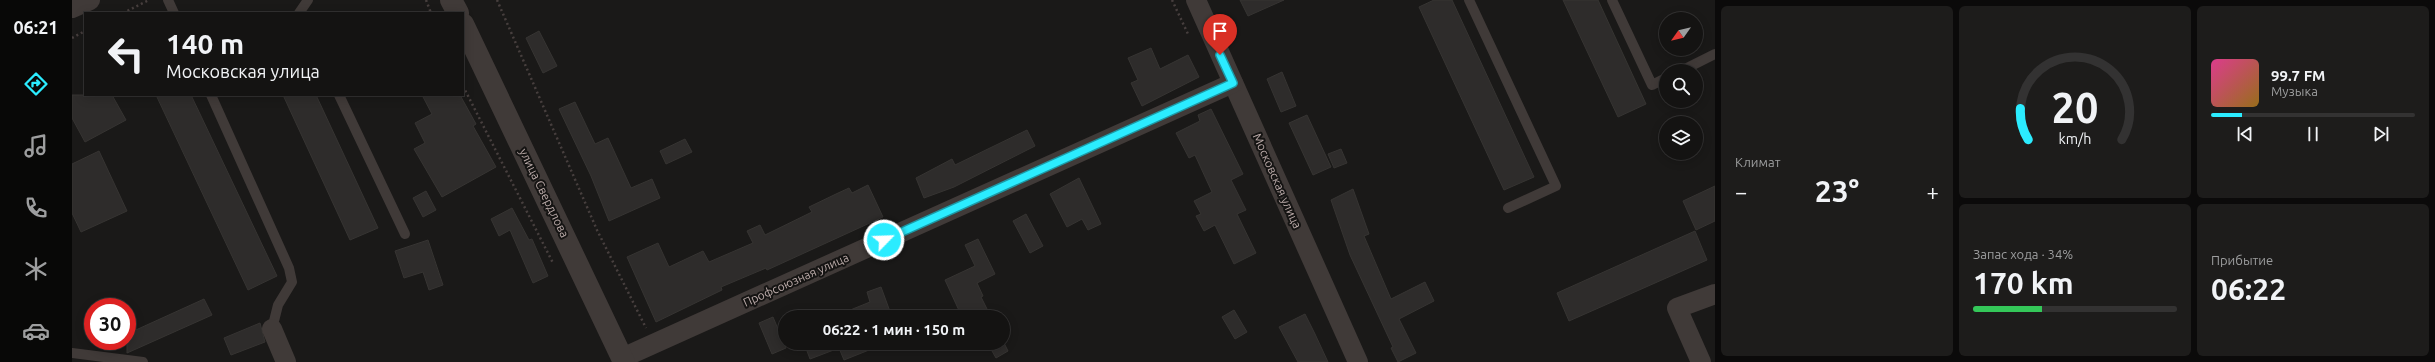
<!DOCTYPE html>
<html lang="ru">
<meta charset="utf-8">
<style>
:root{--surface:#141312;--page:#1d1c1b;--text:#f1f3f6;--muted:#9d9e9f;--line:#333232;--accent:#2becff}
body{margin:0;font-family:Ubuntu,sans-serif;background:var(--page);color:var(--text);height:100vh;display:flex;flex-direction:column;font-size:15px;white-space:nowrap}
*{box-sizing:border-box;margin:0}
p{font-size:13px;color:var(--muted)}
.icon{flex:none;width:22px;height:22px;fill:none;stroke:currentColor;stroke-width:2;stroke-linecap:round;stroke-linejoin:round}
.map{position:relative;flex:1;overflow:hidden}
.drawer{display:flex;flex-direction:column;gap:6px;padding:6px;background:#0b0a0a;width:720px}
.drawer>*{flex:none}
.hud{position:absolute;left:12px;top:12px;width:380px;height:84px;border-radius:0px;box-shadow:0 2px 10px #0003,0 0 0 1px var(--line);background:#141312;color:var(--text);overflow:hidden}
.needle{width:26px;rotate:236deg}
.fabs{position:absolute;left:1587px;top:12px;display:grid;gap:8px}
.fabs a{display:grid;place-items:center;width:44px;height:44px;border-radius:50%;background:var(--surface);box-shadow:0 2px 10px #0003,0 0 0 1px var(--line);font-size:20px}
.speed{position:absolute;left:12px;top:298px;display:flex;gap:8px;font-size:20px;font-weight:700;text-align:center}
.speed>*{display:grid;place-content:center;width:52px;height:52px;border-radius:50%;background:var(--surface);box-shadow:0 2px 10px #0003,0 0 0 1px var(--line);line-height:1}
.speed .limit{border:6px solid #d22;background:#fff;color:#111}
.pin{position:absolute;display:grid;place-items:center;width:34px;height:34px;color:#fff;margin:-41px -17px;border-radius:50% 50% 50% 0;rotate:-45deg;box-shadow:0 0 4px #0007}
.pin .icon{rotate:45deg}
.me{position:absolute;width:44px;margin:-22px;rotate:66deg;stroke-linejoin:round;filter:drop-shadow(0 0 3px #0008)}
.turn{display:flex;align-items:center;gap:14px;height:84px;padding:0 16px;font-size:18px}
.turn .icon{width:52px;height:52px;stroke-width:2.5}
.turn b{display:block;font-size:28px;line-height:34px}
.big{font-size:30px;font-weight:700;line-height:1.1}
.drawer .tile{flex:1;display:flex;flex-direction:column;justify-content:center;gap:6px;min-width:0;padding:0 14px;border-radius:6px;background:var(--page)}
.drawer .dial{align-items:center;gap:0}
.dial svg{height:104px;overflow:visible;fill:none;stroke:var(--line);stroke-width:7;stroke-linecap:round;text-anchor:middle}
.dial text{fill:var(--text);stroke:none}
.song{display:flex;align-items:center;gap:12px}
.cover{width:48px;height:48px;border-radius:6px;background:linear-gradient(135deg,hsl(330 70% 55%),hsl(40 70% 35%))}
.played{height:4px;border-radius:2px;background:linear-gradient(90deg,var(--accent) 15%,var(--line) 15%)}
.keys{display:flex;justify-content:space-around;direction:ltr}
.heat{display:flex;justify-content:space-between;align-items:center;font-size:22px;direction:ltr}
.charge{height:6px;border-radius:3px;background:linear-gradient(90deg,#34c759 34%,var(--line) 0)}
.drawer .tiles{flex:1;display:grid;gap:6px;grid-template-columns:repeat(3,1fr)}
.tile:first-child{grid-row:span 2}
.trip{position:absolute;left:706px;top:310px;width:232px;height:40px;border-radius:20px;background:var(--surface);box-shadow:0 2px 10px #0003,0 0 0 1px var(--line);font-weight:700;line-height:40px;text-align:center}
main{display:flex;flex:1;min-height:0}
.tabs{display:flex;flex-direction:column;width:72px;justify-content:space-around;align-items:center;background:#080807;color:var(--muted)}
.tabs .icon{width:28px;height:28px}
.tabs .active{color:var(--accent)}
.tabs b{font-size:18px;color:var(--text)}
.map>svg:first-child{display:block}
.building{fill:#2e2c2b;stroke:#363432}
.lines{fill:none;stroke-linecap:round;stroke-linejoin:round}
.path{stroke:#473f3e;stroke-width:2.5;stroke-dasharray:2 3;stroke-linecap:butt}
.service{stroke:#403a38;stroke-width:10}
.minor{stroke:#403a38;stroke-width:20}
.tertiary{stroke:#403a38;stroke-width:22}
.route-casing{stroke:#1c99a6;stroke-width:10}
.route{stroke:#2becff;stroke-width:7}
.labels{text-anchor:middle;stroke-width:4;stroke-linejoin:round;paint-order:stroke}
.street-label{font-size:12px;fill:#bbaba9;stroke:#151413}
</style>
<main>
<nav class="tabs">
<b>06:21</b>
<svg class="icon active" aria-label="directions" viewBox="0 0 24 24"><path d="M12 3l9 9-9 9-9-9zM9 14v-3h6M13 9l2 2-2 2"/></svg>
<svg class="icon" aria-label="music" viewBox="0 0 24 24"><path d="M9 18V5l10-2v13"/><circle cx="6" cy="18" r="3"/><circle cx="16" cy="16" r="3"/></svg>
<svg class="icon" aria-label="phone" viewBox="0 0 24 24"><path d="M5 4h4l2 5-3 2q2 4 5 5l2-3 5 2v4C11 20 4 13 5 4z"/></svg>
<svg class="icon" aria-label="climate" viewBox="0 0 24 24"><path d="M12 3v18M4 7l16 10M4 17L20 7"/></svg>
<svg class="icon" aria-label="car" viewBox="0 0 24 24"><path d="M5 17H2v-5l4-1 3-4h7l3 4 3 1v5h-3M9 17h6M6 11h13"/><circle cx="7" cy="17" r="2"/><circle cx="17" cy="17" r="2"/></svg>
</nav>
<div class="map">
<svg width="1643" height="362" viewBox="0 0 1643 362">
<rect width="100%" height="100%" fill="#1a1918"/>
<!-- building -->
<g class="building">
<path d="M 1168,0 L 1212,0 L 1176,16 Z"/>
<path d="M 1362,0 L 1380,0 L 1462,177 L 1432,190 L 1347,7 Z"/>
<path d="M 1491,0 L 1526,0 L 1574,104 L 1546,117 Z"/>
<path d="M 467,31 L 485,66 L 471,73 L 454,38 Z"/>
<path d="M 1079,48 L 1088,69 L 1116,55 L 1127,77 L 1070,106 L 1059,83 L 1066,80 L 1056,58 Z"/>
<path d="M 1210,72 L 1224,106 L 1209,112 L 1195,79 Z"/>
<path d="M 0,95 L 40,95 L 54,120 L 13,142 L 0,118 Z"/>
<path d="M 84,95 L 119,95 L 205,276 L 176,290 Z"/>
<path d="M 211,95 L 244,95 L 306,228 L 278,240 Z"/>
<path d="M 350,95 L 388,95 L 404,124 L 401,126 L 424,167 L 370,197 L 342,149 L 353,143 L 343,123 L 360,114 Z"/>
<path d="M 503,102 L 523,144 L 536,138 L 559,188 L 580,179 L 588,198 L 537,221 L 519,176 L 487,109 Z"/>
<path d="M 1139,109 L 1171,174 L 1159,180 L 1174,210 L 1165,214 L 1184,253 L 1162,264 L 1143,225 L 1132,231 L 1124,216 L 1129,214 L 1122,201 L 1140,192 L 1123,155 L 1117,158 L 1104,133 L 1128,121 L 1126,115 Z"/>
<path d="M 1235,115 L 1259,167 L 1241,175 L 1217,123 Z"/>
<path d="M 955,130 L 963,146 L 882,187 L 852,198 L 844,178 L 880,159 L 883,165 Z"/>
<path d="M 613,139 L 620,152 L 594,164 L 588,151 Z"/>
<path d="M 1269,149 L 1275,163 L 1262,168 L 1256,154 Z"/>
<path d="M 27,151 L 55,211 L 9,232 L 0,213 L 0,164 Z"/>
<path d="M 1007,178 L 1029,224 L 1016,230 L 1010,219 L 995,227 L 978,194 Z"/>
<path d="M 796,185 L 811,217 L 695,270 L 694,268 L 649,287 L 650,290 L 584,322 L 555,257 L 586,243 L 597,267 L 631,251 L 637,262 L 681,243 L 675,231 L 688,225 L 693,235 L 740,212 L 737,207 L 764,194 L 777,188 L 780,193 Z"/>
<path d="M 1643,186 L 1643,221 L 1624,230 L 1611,201 Z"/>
<path d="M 1281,189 L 1297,234 L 1292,236 L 1319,299 L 1353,282 L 1362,301 L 1327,319 L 1344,353 L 1326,362 L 1319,348 L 1321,347 L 1278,255 L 1259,200 Z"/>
<path d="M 354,191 L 364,210 L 351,217 L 341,198 Z"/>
<path d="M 440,208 L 457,240 L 460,239 L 476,276 L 461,283 L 438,230 L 427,236 L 419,219 Z"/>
<path d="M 954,214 L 971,246 L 958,253 L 941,221 Z"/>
<path d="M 1623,231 L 1635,260 L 1497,321 L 1485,293 Z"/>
<path d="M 906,239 L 923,274 L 905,283 L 911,296 L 909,297 L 919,317 L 890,317 L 873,280 L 903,266 L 893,245 Z"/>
<path d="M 356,240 L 371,285 L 357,290 L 351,272 L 332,278 L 323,251 Z"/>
<path d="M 809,287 L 820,317 L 761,317 L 798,302 L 795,292 Z"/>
<path d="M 132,299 L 140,315 L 55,353 L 55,334 Z"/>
<path d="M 1162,310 L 1175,332 L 1163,339 L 1150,317 Z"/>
<path d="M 1233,314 L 1243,334 L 1256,362 L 1226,362 L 1207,327 Z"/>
<path d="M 701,317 L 714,348 L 700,354 L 687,323 Z"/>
<path d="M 188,323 L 193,342 L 159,355 L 152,338 Z"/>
<path d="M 931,341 L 936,351 L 924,358 L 916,344 L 905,350 L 901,343 L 931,343 Z"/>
<path d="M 732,343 L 800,343 L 802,348 L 772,360 L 767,348 L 738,359 Z"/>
</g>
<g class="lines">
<!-- path -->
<g class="path">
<path d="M 354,0 L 359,13"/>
<path d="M 425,0 L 525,230 L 574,328"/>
<path d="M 1100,0 L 1116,34"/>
<path d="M 51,13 L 77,0"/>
<path d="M 0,38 L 13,31"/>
<path d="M 391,86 L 481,263"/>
</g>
<!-- service -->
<g class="service">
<path d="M 96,0 L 102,13"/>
<path d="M 1397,0 L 1484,186 L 1436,208"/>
<path d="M 1540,0 L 1580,85 L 1594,78"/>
<path d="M 227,13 L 236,0"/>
<path d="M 1609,71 L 1643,54"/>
<path d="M 139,95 L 217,268 L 220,282 L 206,305 L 200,329"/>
<path d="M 267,95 L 333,234"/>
<path d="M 0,353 L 71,362"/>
</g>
<!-- minor -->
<g class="minor">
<path d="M 1124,0 L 1286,362"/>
<path d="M 0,8 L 18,0"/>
<path d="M 200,329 L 214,362"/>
<path d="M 550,358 L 1161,83"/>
<path d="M 1629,362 L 1605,308 L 1643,294"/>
</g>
<!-- tertiary -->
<g class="tertiary">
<path d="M 379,0 L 386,13"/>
<path d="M 391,24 L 552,362"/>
</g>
</g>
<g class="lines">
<!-- route casing -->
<g class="route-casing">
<path id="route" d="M 812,240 L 1161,83 L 1148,55"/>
</g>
<!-- route -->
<use href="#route" class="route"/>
</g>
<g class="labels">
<!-- street labels -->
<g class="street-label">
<text transform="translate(1205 181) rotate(66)" y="4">Московская улица</text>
<text transform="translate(472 193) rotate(64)" y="4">улица Свердлова</text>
<text transform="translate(724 280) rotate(-24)" y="4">Профсоюзная улица</text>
</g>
</g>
</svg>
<div class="fabs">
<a><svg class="needle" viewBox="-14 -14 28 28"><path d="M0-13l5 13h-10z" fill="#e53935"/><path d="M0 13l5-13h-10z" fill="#9d9e9f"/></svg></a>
<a><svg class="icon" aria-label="search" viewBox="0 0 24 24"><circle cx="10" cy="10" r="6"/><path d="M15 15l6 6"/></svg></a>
<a><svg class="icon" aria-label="layers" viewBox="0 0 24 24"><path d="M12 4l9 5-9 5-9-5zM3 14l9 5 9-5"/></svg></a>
</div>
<div class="speed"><div class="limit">30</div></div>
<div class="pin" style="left:1148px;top:55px;background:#d93025"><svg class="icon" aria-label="arrive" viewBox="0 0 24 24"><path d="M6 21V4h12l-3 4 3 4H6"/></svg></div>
<svg class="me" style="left:812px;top:240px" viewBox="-20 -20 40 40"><circle r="17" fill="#2becff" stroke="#fff" stroke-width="3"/><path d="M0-11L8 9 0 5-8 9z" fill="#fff"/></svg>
<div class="trip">06:22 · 1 мин · 150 m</div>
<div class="hud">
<div class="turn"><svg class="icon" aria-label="left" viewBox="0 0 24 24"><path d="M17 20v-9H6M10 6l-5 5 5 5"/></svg><div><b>140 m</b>Московская улица</div></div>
</div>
</div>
<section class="drawer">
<div class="tiles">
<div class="tile"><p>Климат</p>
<div class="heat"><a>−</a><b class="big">23°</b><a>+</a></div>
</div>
<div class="tile dial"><svg viewBox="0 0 100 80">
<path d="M14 69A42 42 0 1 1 86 69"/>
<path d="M14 69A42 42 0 0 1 8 45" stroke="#2becff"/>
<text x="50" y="56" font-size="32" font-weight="700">20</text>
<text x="50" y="72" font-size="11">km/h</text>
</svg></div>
<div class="tile">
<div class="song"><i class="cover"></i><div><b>99.7 FM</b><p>Музыка</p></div></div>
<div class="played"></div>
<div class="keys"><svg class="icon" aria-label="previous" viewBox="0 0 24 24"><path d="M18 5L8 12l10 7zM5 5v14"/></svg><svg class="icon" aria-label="pause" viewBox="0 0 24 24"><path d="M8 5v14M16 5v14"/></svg><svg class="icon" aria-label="next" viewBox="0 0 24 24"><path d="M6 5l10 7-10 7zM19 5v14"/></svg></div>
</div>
<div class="tile"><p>Запас хода · 34%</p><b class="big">170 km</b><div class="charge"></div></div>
<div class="tile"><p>Прибытие</p><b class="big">06:22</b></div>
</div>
</section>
</main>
